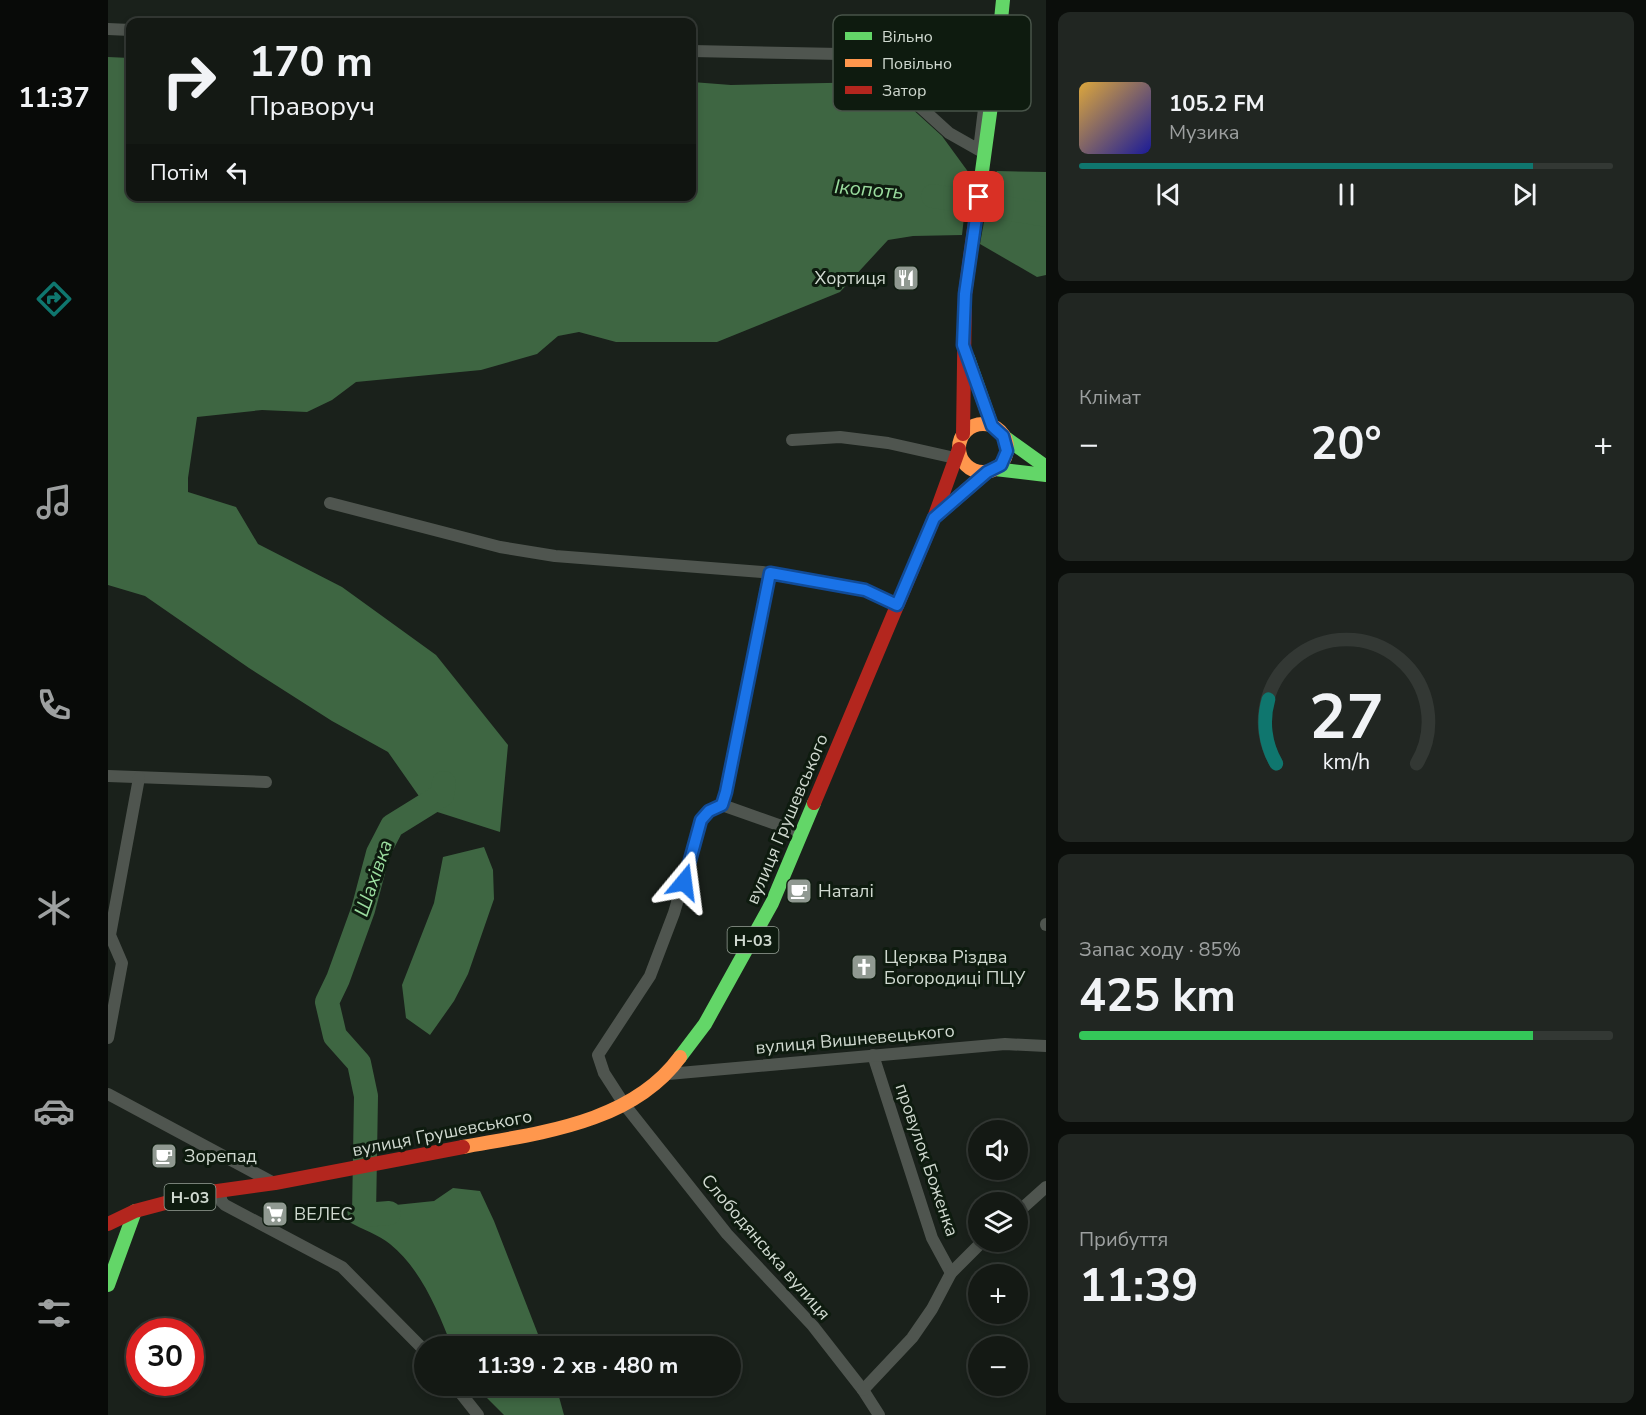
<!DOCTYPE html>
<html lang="uk">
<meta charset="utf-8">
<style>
:root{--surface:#141914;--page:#212622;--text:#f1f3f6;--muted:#9da0a0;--line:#333834;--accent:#0f766e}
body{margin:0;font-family:"Nunito Sans",sans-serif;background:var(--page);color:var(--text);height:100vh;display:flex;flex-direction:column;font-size:22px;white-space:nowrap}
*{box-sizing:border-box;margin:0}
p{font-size:20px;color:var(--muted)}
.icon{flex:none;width:33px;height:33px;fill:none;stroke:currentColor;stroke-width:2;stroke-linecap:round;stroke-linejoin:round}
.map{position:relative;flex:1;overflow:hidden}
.sheet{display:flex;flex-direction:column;gap:12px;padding:12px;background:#0b0e0b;width:600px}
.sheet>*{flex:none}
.banner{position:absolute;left:18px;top:18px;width:570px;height:183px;border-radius:12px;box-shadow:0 3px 9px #0003,0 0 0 2px var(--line);background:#141914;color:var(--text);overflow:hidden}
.controls{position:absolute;left:860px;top:1120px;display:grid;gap:12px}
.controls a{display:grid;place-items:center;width:60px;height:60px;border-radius:50%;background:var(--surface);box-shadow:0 3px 9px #0003,0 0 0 2px var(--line);font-size:30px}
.speed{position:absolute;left:18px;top:1318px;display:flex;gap:12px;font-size:30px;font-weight:700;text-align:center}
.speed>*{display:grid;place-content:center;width:78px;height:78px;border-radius:50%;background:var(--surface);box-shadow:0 3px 9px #0003,0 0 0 2px var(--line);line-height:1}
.speed .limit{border:9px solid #d22;background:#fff;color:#111}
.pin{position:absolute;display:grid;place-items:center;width:51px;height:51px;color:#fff;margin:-26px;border-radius:12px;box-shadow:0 3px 9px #0006}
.me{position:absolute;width:66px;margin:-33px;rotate:16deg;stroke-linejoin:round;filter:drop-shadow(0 0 4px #0008)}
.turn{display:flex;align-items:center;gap:21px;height:126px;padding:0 24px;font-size:27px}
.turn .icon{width:78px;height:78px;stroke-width:2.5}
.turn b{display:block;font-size:42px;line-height:51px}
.then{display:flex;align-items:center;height:57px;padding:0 24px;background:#0003;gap:12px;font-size:22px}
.big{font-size:45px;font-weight:700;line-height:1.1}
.sheet .card{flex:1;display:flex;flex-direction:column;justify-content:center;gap:9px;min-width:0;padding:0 21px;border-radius:12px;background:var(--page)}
.sheet .dial{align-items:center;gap:0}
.dial svg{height:156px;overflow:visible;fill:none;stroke:var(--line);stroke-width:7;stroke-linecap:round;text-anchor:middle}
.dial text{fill:var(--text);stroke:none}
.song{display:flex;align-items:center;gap:18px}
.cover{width:72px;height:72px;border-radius:9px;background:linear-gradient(135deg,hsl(40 70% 55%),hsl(240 70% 35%))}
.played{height:6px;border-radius:3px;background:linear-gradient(90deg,var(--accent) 85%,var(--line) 85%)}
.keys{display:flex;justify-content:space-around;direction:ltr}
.heat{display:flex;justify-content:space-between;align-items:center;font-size:33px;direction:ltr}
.charge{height:9px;border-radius:4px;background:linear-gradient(90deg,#34c759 85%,var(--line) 0)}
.trip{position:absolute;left:306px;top:1336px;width:327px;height:60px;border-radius:30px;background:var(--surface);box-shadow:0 3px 9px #0003,0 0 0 2px var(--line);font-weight:700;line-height:60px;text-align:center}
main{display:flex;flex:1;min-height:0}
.tabs{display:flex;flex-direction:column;width:108px;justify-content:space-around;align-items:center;background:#080a08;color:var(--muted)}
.tabs .icon{width:42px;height:42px}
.tabs .active{color:var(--accent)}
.tabs b{font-size:27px;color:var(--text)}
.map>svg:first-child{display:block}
.water{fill:#3e6642}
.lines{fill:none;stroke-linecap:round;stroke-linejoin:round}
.river{stroke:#3e6642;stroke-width:24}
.street{stroke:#4f554f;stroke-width:12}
.fast{stroke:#63d668;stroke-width:14}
.slow{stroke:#ff974d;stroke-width:14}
.jam{stroke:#b3261e;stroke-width:14}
.route-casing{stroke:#114b97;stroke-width:15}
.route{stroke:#1a73e8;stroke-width:10}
.labels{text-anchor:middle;stroke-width:6;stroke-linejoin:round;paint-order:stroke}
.shield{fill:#0e1b0f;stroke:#96a096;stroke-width:1.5}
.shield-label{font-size:16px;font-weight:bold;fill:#d0d9d0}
.poi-label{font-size:18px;fill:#d0d9d0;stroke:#0e1b0f;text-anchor:start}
.street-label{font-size:18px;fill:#d0d9d0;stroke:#0e1b0f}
.water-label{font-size:20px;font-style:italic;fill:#9adc9e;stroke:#0e1b0f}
.key{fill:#0e1b0f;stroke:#485449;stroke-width:1.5}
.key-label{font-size:16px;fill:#d0d9d0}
</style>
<main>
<nav class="tabs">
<b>11:37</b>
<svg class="icon active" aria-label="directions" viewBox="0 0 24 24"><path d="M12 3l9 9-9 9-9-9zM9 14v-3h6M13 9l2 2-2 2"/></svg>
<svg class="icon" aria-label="music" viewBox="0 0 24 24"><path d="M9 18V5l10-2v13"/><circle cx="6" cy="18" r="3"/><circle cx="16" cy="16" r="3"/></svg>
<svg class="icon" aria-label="phone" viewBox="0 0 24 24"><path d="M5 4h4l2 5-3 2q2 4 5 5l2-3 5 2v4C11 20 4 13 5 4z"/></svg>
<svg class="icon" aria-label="climate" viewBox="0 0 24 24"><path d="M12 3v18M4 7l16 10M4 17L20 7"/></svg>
<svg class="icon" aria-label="car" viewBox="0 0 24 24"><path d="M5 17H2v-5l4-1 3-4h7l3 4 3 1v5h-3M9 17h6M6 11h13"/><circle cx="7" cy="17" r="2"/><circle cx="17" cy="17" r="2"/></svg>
<svg class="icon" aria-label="filters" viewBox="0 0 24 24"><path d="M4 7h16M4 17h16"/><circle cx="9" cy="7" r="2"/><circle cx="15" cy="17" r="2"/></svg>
</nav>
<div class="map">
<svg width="938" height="1415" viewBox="0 0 938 1415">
<rect width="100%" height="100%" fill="#1a211b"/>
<!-- water -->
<g class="water">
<path d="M 0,57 L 22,58 L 22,196 L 584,196 L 584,82 L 623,85 L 770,82 L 780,87 L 834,136 L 861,173 L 854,235 L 805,236 L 780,240 L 732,292 L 609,342 L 508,342 L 471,332 L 450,336 L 429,354 L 373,370 L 248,382 L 224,400 L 199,412 L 154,410 L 89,417 L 80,478 L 80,492 L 128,507 L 150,544 L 234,587 L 328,655 L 400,745 L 392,832 L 320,809 L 280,752 L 224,721 L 141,668 L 37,596 L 0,585 Z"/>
<path d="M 889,171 L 938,172 L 938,275 L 929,277 L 872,244 L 884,177 Z"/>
<path d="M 376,847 L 385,870 L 386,899 L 360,974 L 346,1001 L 322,1035 L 298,1018 L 294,985 L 326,903 L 335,857 Z"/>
<path d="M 345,1188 L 372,1191 L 386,1221 L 435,1347 L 344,1347 C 330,1311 313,1269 282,1244 C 271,1235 254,1229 241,1222 L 239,1210 L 326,1201 Z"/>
<path d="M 367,1386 L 448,1386 L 456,1415 L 396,1415 Z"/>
</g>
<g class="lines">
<!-- river -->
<g class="river">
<path d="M 825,196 L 938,215"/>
<path d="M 281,1213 L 256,1215 L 258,1096 L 251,1063 L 227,1036 L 219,1002 L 230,979 L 255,910 L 270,853 L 284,826 L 334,795 L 336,783"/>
</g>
<!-- street -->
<g class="street">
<path d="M 0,29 L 22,30"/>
<path d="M 584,51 L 889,57"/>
<path d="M 776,62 L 881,68 L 871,150 L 841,133 L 775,73 Z"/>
<path d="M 684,440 L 732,437 L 780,443 L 847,458"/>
<path d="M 222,503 L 392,547 L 447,556 L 654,572 L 757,590 L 789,605"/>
<path d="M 661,573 L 618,792 L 614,805 L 601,811 L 593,820 L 566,913 L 542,976 L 490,1055 L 496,1073 L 516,1104 L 619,1234 L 705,1326 L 755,1390 L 771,1415"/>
<path d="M 0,776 L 158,782"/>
<path d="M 614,805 L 693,833"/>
<path d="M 938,925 L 938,924"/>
<path d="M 0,1038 L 14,963 L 2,935 L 31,778"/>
<path d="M 765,1055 L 824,1238 L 843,1273"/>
<path d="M 560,1074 L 897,1044 L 938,1046"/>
<path d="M 0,1094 L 166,1183"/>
<path d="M 111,1191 L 114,1202 L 117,1205 L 234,1267 L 316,1350"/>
<path d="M 909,1213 L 938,1187"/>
<path d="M 347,1386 L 370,1415"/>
<path d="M 755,1390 L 804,1338 L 824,1309 L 843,1273 L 874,1242"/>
</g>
<!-- fast -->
<g class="fast">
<path d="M 872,186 L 888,69 L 895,0"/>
<path d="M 860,358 L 884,426"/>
<path d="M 895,436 L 938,467"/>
<path d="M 887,469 L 938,475"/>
<path d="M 572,1057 L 597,1024 L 664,903 L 706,803"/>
<path d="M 0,1285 L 27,1211"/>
</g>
<!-- slow -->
<g class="slow">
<circle cx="875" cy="448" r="24"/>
<path d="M 827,517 L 879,472"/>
<path d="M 355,1147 C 430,1133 523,1124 572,1057"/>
</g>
<!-- jam -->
<g class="jam">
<path d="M 855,434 L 857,294 L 872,186"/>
<path d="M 706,803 L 826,518 L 851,449"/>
<path d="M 0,1224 L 27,1211 L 95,1193 L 167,1183 L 355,1147"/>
</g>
</g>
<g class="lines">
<!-- route casing -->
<g class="route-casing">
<path id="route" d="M 576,882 L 593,820 L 601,811 L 614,805 L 618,792 L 662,573 L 757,590 L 789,605 L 826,518 L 879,472 L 893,465 L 899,451 L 895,436 L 884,426 L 855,345 L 857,294 L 871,197"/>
</g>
<!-- route -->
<use href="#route" class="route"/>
</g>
<!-- icons -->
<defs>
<g id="restaurant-square" transform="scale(1.35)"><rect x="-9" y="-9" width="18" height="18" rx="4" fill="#909991" stroke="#0e1b0f"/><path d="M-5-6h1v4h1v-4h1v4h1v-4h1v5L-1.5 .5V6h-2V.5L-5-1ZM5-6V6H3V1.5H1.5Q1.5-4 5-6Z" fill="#fff"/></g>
<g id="cafe-square" transform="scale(1.35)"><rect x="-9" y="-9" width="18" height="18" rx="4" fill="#909991" stroke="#0e1b0f"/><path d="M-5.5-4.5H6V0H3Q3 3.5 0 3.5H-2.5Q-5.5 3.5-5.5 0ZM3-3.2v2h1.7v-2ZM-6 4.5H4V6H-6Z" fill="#fff"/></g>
<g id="church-square" transform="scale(1.35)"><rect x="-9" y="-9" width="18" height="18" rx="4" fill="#909991" stroke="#0e1b0f"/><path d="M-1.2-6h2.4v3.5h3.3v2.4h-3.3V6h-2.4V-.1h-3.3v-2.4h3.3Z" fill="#fff"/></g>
<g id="supermarket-square" transform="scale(1.35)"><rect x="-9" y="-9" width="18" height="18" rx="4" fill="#909991" stroke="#0e1b0f"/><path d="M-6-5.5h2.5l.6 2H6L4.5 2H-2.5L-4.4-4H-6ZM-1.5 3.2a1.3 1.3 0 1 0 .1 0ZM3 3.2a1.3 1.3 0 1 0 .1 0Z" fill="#fff"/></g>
</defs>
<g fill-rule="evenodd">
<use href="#restaurant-square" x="798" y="278"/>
<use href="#cafe-square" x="691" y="891"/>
<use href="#church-square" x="756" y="967"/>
<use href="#cafe-square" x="56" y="1156"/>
<use href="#supermarket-square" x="167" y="1214"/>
</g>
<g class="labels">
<!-- shield labels -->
<g class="shield">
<rect x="619.5" y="927" width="51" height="26" rx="4.5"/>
<rect x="56.5" y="1184" width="51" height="26" rx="4.5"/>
</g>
<g class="shield-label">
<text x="645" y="946">Н-03</text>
<text x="82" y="1203">Н-03</text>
</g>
<!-- poi labels -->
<g class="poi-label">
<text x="778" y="284" text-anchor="end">Хортиця</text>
<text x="710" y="897">Наталі</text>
<text x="776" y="963">Церква Різдва<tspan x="776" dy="21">Богородиці ПЦУ</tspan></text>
<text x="76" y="1162">Зорепад</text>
<text x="186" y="1220">ВЕЛЕС</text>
</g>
<!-- street labels -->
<g class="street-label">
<text transform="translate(679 819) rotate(-67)" y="6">вулиця Грушевського</text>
<text transform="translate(747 1039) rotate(-5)" y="6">вулиця Вишневецького</text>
<text transform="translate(334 1133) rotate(-11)" y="6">вулиця Грушевського</text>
<text transform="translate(819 1160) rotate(71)" y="6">провулок Боженка</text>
<text transform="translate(658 1247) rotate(49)" y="6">Слободянська вулиця</text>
</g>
<!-- water labels -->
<g class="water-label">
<text transform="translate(761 189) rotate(5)" y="7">Ікопоть</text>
<text transform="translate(265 878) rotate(-71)" y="7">Шахівка</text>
</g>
</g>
<!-- legend -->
<rect x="725" y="15" width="198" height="96" rx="9" class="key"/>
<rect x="737" y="32" width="27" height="8" fill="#63d668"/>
<rect x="737" y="59" width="27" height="8" fill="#ff974d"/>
<rect x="737" y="86" width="27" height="8" fill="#b3261e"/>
<g class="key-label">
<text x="774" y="42">Вільно</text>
<text x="774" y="69">Повільно</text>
<text x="774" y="96">Затор</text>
</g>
</svg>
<div class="controls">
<a><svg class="icon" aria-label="sound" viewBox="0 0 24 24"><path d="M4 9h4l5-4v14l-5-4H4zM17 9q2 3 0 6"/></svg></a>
<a><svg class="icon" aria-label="layers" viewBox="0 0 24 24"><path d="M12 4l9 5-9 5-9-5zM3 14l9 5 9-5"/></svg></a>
<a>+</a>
<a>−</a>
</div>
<div class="speed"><div class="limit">30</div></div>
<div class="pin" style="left:871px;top:197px;background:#d93025"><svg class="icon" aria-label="arrive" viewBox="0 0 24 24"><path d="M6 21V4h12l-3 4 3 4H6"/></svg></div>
<svg class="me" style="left:576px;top:882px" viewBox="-20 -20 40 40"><path d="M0-17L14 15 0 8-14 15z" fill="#1a73e8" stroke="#fff" stroke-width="4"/></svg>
<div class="trip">11:39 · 2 хв · 480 m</div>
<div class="banner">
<div class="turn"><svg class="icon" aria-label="right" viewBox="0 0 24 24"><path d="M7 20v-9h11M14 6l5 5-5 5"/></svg><div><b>170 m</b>Праворуч</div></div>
<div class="then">Потім<svg class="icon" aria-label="left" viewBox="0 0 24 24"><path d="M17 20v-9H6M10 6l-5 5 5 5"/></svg></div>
</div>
</div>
<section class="sheet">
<div class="card">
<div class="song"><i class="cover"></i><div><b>105.2 FM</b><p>Музика</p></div></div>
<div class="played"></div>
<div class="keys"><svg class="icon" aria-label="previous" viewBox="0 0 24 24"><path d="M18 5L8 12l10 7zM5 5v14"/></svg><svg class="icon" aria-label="pause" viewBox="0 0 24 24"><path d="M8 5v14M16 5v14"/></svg><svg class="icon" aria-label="next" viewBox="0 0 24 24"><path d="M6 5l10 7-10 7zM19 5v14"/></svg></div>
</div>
<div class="card"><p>Клімат</p>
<div class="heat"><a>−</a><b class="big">20°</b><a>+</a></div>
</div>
<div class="card dial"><svg viewBox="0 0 100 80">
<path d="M14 69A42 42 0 1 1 86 69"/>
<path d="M14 69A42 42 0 0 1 10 36" stroke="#0f766e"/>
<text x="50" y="56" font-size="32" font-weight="700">27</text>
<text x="50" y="72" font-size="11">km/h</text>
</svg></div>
<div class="card"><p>Запас ходу · 85%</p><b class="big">425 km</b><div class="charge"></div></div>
<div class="card"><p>Прибуття</p><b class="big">11:39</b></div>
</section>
</main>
